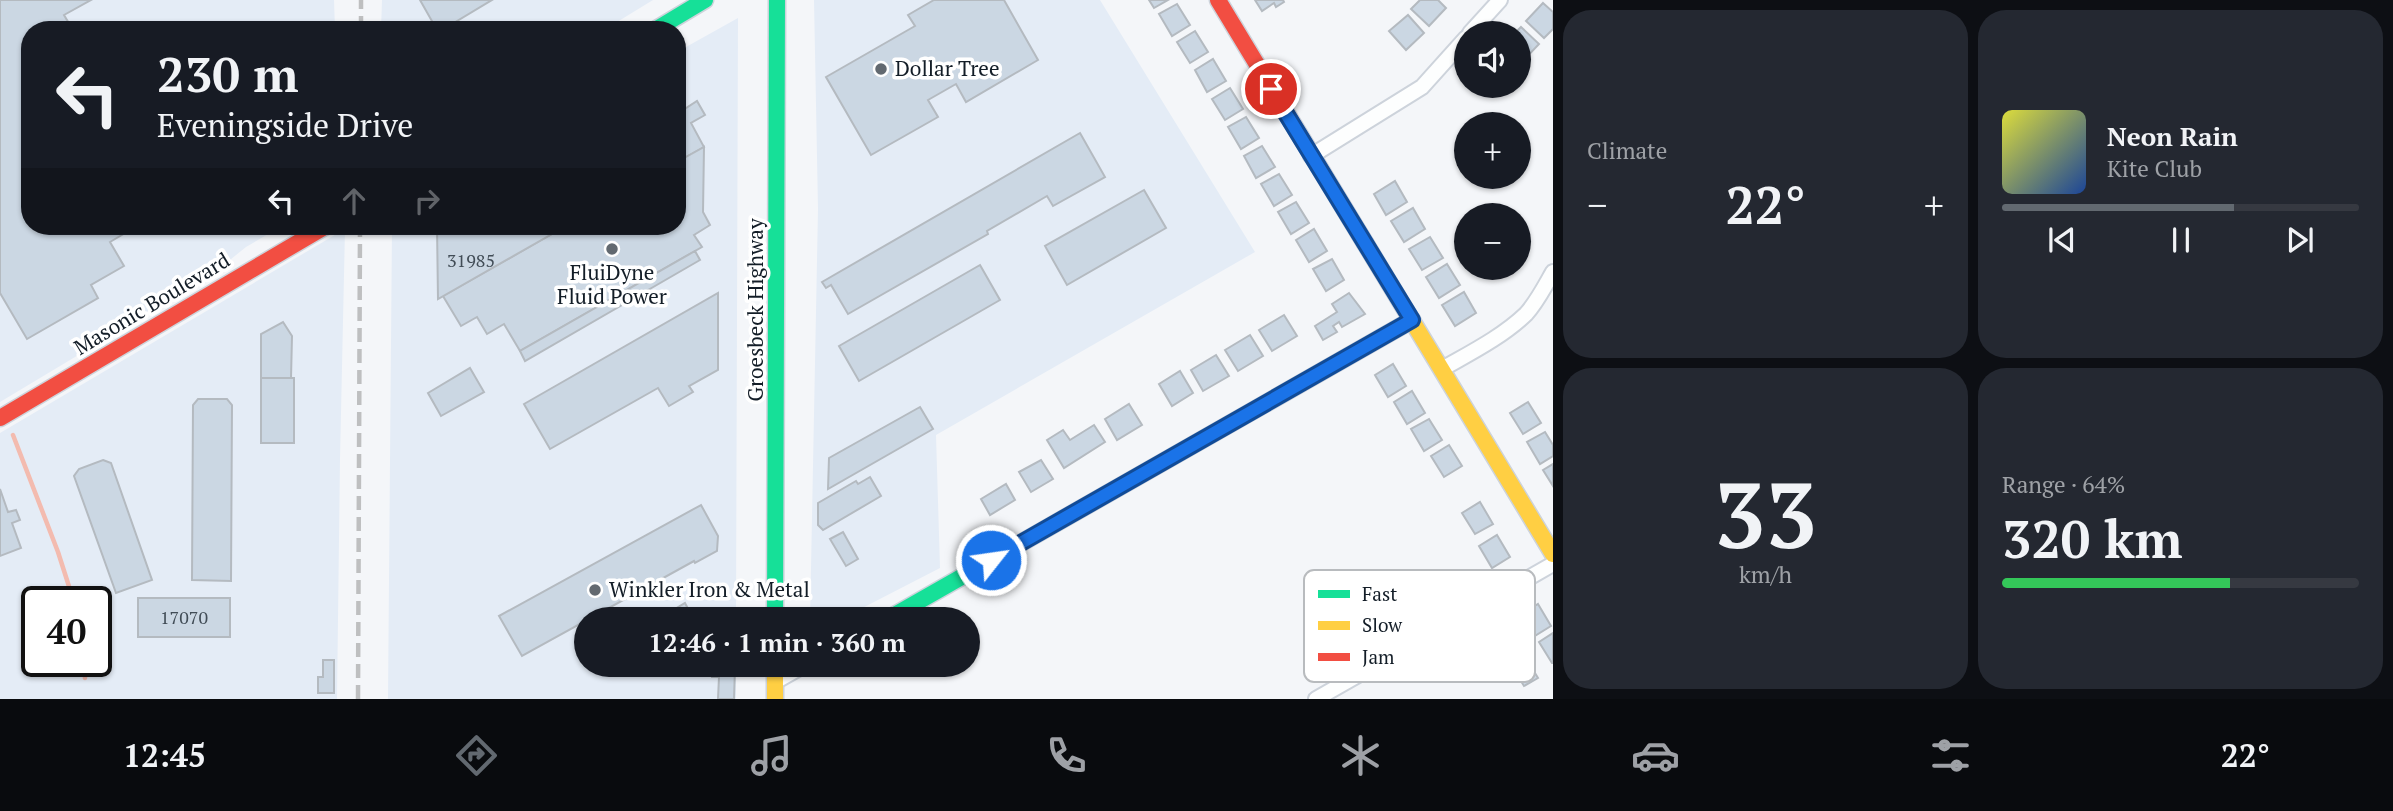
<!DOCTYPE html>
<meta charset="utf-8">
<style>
:root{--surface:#171b24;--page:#242831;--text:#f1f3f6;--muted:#9ea1a6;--line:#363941;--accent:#626970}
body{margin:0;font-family:"PT Serif",serif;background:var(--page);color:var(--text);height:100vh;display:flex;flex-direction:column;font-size:26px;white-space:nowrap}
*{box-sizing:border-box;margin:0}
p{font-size:23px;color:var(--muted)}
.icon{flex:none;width:38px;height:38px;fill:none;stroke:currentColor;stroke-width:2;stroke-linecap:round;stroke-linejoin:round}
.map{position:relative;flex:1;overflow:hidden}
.drawer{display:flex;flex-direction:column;gap:10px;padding:10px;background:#0d0f14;width:840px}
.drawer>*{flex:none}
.hud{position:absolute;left:21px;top:21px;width:665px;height:214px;border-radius:28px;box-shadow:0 2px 5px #0004;background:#171b24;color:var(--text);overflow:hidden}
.fabs{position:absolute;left:1454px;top:21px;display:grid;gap:14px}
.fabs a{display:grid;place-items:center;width:77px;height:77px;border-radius:50%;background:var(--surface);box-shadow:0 2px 5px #0004;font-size:35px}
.speed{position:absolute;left:21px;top:586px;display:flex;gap:14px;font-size:35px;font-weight:700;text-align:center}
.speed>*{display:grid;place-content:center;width:91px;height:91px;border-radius:50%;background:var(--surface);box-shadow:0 2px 5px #0004;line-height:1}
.speed .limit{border:4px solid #111;border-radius:10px;background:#fff;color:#111}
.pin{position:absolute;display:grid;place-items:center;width:60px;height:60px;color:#fff;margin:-30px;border:4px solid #fff;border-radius:50%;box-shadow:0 2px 7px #0007}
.me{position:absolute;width:77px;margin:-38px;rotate:60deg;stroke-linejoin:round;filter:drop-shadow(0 0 5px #0008)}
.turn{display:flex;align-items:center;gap:24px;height:147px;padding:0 21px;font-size:32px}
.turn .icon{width:91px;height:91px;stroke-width:2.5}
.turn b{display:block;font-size:49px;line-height:60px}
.lanes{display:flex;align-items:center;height:66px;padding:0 21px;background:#0003;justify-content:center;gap:35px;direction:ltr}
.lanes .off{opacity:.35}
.big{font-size:52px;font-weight:700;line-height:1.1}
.drawer .card{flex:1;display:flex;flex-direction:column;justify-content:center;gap:10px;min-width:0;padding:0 24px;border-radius:28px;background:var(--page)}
.drawer .dial{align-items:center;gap:0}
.dial b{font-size:91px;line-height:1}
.song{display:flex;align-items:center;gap:21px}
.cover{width:84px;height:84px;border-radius:10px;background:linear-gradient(135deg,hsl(60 70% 55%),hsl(220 70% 35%))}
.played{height:7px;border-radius:4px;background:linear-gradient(90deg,var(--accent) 65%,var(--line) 65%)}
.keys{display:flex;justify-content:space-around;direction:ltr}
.heat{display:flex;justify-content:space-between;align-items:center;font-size:38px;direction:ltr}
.charge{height:10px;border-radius:5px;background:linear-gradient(90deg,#34c759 64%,var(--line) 0)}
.drawer .tiles{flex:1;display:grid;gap:10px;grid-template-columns:repeat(2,1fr)}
.trip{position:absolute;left:574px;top:607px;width:406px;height:70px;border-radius:35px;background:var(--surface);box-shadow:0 2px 5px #0004;font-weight:700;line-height:70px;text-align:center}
.menu{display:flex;height:112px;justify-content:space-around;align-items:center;background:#090b0e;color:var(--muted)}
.menu .icon{width:49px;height:49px}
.menu .selected{color:var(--accent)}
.menu b{font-size:32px;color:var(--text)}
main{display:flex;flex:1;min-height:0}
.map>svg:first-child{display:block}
.built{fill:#e4ecf6;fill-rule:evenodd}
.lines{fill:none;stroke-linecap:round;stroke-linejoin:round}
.stream{stroke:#f3bbaf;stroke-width:4.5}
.building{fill:#cbd7e3;stroke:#b4bac0;stroke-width:2}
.street-casing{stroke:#cdd3db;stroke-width:18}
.fast-casing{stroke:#cdd3db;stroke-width:19}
.slow-casing{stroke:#cdd3db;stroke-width:19}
.jam-casing{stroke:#cdd3db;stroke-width:19}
.street{stroke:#fdfefe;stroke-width:14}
.fast{stroke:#16e098;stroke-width:16}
.slow{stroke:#ffcf43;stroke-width:16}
.jam{stroke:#f24e42;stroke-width:16}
.rail{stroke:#bebfc0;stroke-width:4.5;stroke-dasharray:14 7;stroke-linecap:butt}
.route-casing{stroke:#114b97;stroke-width:18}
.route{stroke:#1a73e8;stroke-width:12}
.poi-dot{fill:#626970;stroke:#fff;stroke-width:2.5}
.labels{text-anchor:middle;stroke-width:7;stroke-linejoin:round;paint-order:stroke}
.number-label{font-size:18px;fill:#414c56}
.poi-label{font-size:21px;fill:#131d27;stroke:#fff;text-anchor:start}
.street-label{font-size:21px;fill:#131d27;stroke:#fff}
.key{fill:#fff;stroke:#b8bbbe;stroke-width:2}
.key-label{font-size:19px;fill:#131d27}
</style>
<main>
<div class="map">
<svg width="1553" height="699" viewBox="0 0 1553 699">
<rect width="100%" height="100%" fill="#f4f6f9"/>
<!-- built -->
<g class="built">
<path d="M 0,0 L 334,0 L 335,30 L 30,30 L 30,226 L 282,226 L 246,247 L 210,276 L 0,402 Z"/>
<path d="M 382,0 L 653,0 L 604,30 L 381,30 Z"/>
<path d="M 814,0 L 1100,0 L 1255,252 L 936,435 L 940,568 L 841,619 L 810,620 L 818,209 Z"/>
<path d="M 738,18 L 736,619 L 586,620 L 586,665 L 736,665 L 736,699 L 388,699 L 392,226 L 677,226 L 677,52 Z"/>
<path d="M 345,229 L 340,459 L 337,699 L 0,699 L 0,433 ZM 37,602 L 96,602 L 96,662 L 37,662 Z"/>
</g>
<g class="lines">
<!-- stream -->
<g class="stream">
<path d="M 13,435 L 58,552 L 74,602"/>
<path d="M 84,662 L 85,678"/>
</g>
</g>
<!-- building -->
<g class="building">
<path d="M 0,0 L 91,0 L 64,15 L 73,30 L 30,30 L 30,226 L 137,226 L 110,242 L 124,266 L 91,285 L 98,298 L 27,339 L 0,293 Z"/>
<path d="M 420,0 L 492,0 L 442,30 L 437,30 Z"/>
<path d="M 934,0 L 1004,0 L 1038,60 L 966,102 L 956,84 L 928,100 L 938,117 L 871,155 L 826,77 L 915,26 L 908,15 Z"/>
<path d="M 1149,0 L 1168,0 L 1154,8 Z"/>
<path d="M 1255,0 L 1283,0 L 1284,2 L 1276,7 L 1274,3 L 1262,11 Z"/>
<path d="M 1420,0 L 1438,0 L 1446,8 L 1429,26 L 1411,9 Z"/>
<path d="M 1543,3 L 1553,12 L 1553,29 L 1544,38 L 1526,21 Z"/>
<path d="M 1177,4 L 1190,25 L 1172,36 L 1159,14 Z"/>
<path d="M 1408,15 L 1424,33 L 1406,50 L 1389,31 Z"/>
<path d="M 1521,27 L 1539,44 L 1522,62 L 1519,60 L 1519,33 L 1515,33 Z"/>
<path d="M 1195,31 L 1208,52 L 1190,63 L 1177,42 Z"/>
<path d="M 1213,59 L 1226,81 L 1207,92 L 1195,70 Z"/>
<path d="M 1230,88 L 1243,109 L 1225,120 L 1212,99 Z"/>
<path d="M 677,99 L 683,110 L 697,101 L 705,115 L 691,123 L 704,147 L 677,162 Z"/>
<path d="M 1246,117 L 1259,138 L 1241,149 L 1228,127 Z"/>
<path d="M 1080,133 L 1105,177 L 1053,206 L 1047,196 L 987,231 L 988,234 L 848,314 L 831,285 L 826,288 L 822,282 Z"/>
<path d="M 1262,146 L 1275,167 L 1256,178 L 1244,156 Z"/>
<path d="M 704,147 L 703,212 L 710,225 L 694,235 L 702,247 L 520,351 L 504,324 L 487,334 L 477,317 L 461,326 L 443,296 L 566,226 L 677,226 L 677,162 Z"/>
<path d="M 1279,174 L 1292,195 L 1274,206 L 1261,184 Z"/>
<path d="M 1395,181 L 1407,202 L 1386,215 L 1374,194 Z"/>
<path d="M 1144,190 L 1166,228 L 1067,285 L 1045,246 Z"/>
<path d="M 1296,202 L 1309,223 L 1291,234 L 1278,212 Z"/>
<path d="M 1413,208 L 1425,229 L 1404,242 L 1391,221 Z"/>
<path d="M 437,226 L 566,226 L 438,299 Z"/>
<path d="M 1314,229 L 1327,251 L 1309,262 L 1296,240 Z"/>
<path d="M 1430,237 L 1443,258 L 1422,270 L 1409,249 Z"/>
<path d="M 695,251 L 700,260 L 525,361 L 520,351 Z"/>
<path d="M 1332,259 L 1344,280 L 1326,291 L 1313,269 Z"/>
<path d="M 1447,264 L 1460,285 L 1439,298 L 1426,277 Z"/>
<path d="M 980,265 L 1000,300 L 859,381 L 839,346 Z"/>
<path d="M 1464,292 L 1476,313 L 1455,326 L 1442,305 Z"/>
<path d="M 718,293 L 718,370 L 689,386 L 693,392 L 669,406 L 658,388 L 550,449 L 524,404 Z"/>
<path d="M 1349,293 L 1365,314 L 1342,327 L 1339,322 L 1333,326 L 1337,332 L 1323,340 L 1315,326 L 1337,312 L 1332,304 Z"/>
<path d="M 1284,315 L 1297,336 L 1272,351 L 1259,330 Z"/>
<path d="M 283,322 L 292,336 L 291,378 L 261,378 L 261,334 Z"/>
<path d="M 1250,335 L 1263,356 L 1238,371 L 1225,350 Z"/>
<path d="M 1216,355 L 1229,376 L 1203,391 L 1191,370 Z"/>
<path d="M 1393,364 L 1406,386 L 1388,397 L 1375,375 Z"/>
<path d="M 470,368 L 484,392 L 441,416 L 428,393 Z"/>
<path d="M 1180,371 L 1193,393 L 1172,406 L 1159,384 Z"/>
<rect x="261" y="378" width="33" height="65"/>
<path d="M 1412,391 L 1425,413 L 1407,424 L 1394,402 Z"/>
<path d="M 198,399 L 227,399 L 232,405 L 231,581 L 192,580 L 193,405 Z"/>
<path d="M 1528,402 L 1541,423 L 1523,434 L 1510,413 Z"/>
<path d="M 1129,404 L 1142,425 L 1117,440 L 1105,419 Z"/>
<path d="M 920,407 L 933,429 L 828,489 L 829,458 Z"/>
<path d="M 1429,419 L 1442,440 L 1424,451 L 1411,429 Z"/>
<path d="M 1094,425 L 1105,442 L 1064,468 L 1047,440 L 1063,430 L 1070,440 Z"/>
<path d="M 1545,432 L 1553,445 L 1553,456 L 1540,464 L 1527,442 Z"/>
<path d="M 1449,445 L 1462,466 L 1444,477 L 1431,456 Z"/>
<path d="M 103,460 L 111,463 L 152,580 L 116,593 L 74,476 L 79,469 Z"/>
<path d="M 1041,460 L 1053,479 L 1031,492 L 1019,472 Z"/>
<path d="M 1553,464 L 1553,486 L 1543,470 Z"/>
<path d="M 870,477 L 881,496 L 823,530 L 818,525 L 818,503 L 856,481 L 858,484 Z"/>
<path d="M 1006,484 L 1015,500 L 990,515 L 981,499 Z"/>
<path d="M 0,489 L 8,512 L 16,510 L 20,520 L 12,523 L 21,548 L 0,556 Z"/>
<path d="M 1480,502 L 1493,524 L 1475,534 L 1462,513 Z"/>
<path d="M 701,505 L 718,536 L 717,551 L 695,563 L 694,561 L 522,656 L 499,616 Z"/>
<path d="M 843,532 L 858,559 L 846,566 L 830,539 Z"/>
<path d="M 1497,535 L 1510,557 L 1492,568 L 1479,546 Z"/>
<rect x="138" y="598" width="92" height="39"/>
<path d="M 685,603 L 694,620 L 657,620 Z"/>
<path d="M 1538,604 L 1551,626 L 1533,637 L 1520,615 Z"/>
<path d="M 1553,633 L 1553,663 L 1552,663 L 1539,642 Z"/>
<path d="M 323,660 L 334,660 L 334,693 L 318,693 L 318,677 L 323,677 Z"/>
<path d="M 1530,665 L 1538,678 L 1524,686 L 1516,673 Z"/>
<path d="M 712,667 L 735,667 L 734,699 L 718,699 L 719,677 L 712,677 Z"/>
</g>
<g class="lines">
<!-- street casing -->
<g class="street-casing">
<g id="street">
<path d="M 1470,33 L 1500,0"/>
<path d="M 1311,156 L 1422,87 L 1466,38"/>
<path d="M 1442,369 C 1470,353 1502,337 1526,314 C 1537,302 1545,286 1553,272"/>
<path d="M 775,682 L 805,665"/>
<path d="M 1316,699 L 1553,564"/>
</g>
</g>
<!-- fast casing -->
<g class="fast-casing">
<g id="fast">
<path d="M 655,30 L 705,0"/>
<path d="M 775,620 L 777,0"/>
<path d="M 886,620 L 1412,320"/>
</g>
</g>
<!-- slow casing -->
<g class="slow-casing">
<g id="slow">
<path d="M 1365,243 L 1553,554"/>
<path d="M 775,665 L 775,699"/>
</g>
</g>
<!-- jam casing -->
<g class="jam-casing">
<g id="jam">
<path d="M 1218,0 L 1365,243"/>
<path d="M 0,418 L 326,226"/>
</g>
</g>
<!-- street -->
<use href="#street" class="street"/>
<!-- fast -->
<use href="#fast" class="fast"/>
<!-- slow -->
<use href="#slow" class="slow"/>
<!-- jam -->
<use href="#jam" class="jam"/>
<!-- rail -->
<g class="rail">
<path d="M 361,30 L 361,0"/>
<path d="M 358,699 L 360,226"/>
</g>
</g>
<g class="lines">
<!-- route casing -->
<g class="route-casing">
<path id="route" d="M 991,560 L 1412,320 L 1271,89"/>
</g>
<!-- route -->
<use href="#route" class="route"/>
</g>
<!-- markers -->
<g class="poi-dot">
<circle cx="881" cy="69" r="7"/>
<circle cx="612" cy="249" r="7"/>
<circle cx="595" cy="590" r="7"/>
</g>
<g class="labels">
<!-- number labels -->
<g class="number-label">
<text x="471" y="267">31985</text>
<text x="184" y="624">17070</text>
</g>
<!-- poi labels -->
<g class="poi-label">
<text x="895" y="76">Dollar Tree</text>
<text x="612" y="280" text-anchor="middle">FluiDyne<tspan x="612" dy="24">Fluid Power</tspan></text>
<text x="609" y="597">Winkler Iron &amp; Metal</text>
</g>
<!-- street labels -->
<g class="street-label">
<text transform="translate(152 304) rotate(-31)" y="7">Masonic Boulevard</text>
<text transform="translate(756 310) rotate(-90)" y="7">Groesbeck Highway</text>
</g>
</g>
<!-- legend -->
<rect x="1304" y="570" width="231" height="112" rx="10" class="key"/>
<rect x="1318" y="590" width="32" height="8" fill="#16e098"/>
<rect x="1318" y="621" width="32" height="9" fill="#ffcf43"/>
<rect x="1318" y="653" width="32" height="8" fill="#f24e42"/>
<g class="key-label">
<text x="1362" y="601">Fast</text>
<text x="1362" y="632">Slow</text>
<text x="1362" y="664">Jam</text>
</g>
</svg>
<div class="fabs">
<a><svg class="icon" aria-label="sound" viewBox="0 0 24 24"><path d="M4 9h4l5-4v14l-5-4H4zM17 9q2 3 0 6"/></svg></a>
<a>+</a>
<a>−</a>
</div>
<div class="speed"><div class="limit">40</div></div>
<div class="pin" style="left:1271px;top:89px;background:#d93025"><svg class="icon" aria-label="arrive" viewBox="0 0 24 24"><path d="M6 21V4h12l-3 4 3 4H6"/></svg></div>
<svg class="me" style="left:991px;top:560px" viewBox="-20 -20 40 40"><circle r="17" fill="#1a73e8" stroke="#fff" stroke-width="3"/><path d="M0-11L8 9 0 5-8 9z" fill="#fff"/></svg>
<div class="trip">12:46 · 1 min · 360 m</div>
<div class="hud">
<div class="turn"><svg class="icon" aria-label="left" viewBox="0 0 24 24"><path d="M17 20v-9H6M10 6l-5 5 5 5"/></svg><div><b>230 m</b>Eveningside Drive</div></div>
<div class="lanes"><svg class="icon" aria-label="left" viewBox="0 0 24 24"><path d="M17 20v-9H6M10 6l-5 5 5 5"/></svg><svg class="icon off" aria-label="ahead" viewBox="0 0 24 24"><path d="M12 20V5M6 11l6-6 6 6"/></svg><svg class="icon off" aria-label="right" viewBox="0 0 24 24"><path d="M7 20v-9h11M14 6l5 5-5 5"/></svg></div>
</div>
</div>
<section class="drawer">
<div class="tiles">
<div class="card"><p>Climate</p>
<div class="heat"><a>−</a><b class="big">22°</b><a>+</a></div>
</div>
<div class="card">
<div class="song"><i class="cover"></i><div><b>Neon Rain</b><p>Kite Club</p></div></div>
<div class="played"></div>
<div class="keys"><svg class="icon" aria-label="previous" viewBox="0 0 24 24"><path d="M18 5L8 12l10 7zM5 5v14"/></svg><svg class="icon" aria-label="pause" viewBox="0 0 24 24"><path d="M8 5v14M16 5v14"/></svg><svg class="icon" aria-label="next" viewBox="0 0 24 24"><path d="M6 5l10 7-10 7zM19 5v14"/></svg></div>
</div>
<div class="card dial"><b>33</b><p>km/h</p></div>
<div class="card"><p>Range · 64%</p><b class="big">320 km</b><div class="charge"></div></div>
</div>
</section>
</main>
<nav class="menu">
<b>12:45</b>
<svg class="icon selected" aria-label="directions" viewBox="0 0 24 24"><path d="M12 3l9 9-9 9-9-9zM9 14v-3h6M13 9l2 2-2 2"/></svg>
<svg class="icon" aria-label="music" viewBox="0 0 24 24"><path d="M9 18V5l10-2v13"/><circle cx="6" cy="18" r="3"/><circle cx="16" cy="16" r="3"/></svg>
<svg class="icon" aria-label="phone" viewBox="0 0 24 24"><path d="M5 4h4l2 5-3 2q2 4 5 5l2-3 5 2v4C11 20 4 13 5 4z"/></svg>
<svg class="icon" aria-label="climate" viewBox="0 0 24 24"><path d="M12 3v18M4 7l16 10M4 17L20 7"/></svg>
<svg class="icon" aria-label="car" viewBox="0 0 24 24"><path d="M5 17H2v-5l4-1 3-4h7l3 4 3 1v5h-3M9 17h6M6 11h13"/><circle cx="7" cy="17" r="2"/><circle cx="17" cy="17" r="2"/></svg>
<svg class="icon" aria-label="filters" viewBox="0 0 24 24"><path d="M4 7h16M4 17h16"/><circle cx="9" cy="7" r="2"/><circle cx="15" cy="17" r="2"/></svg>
<b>22°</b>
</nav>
